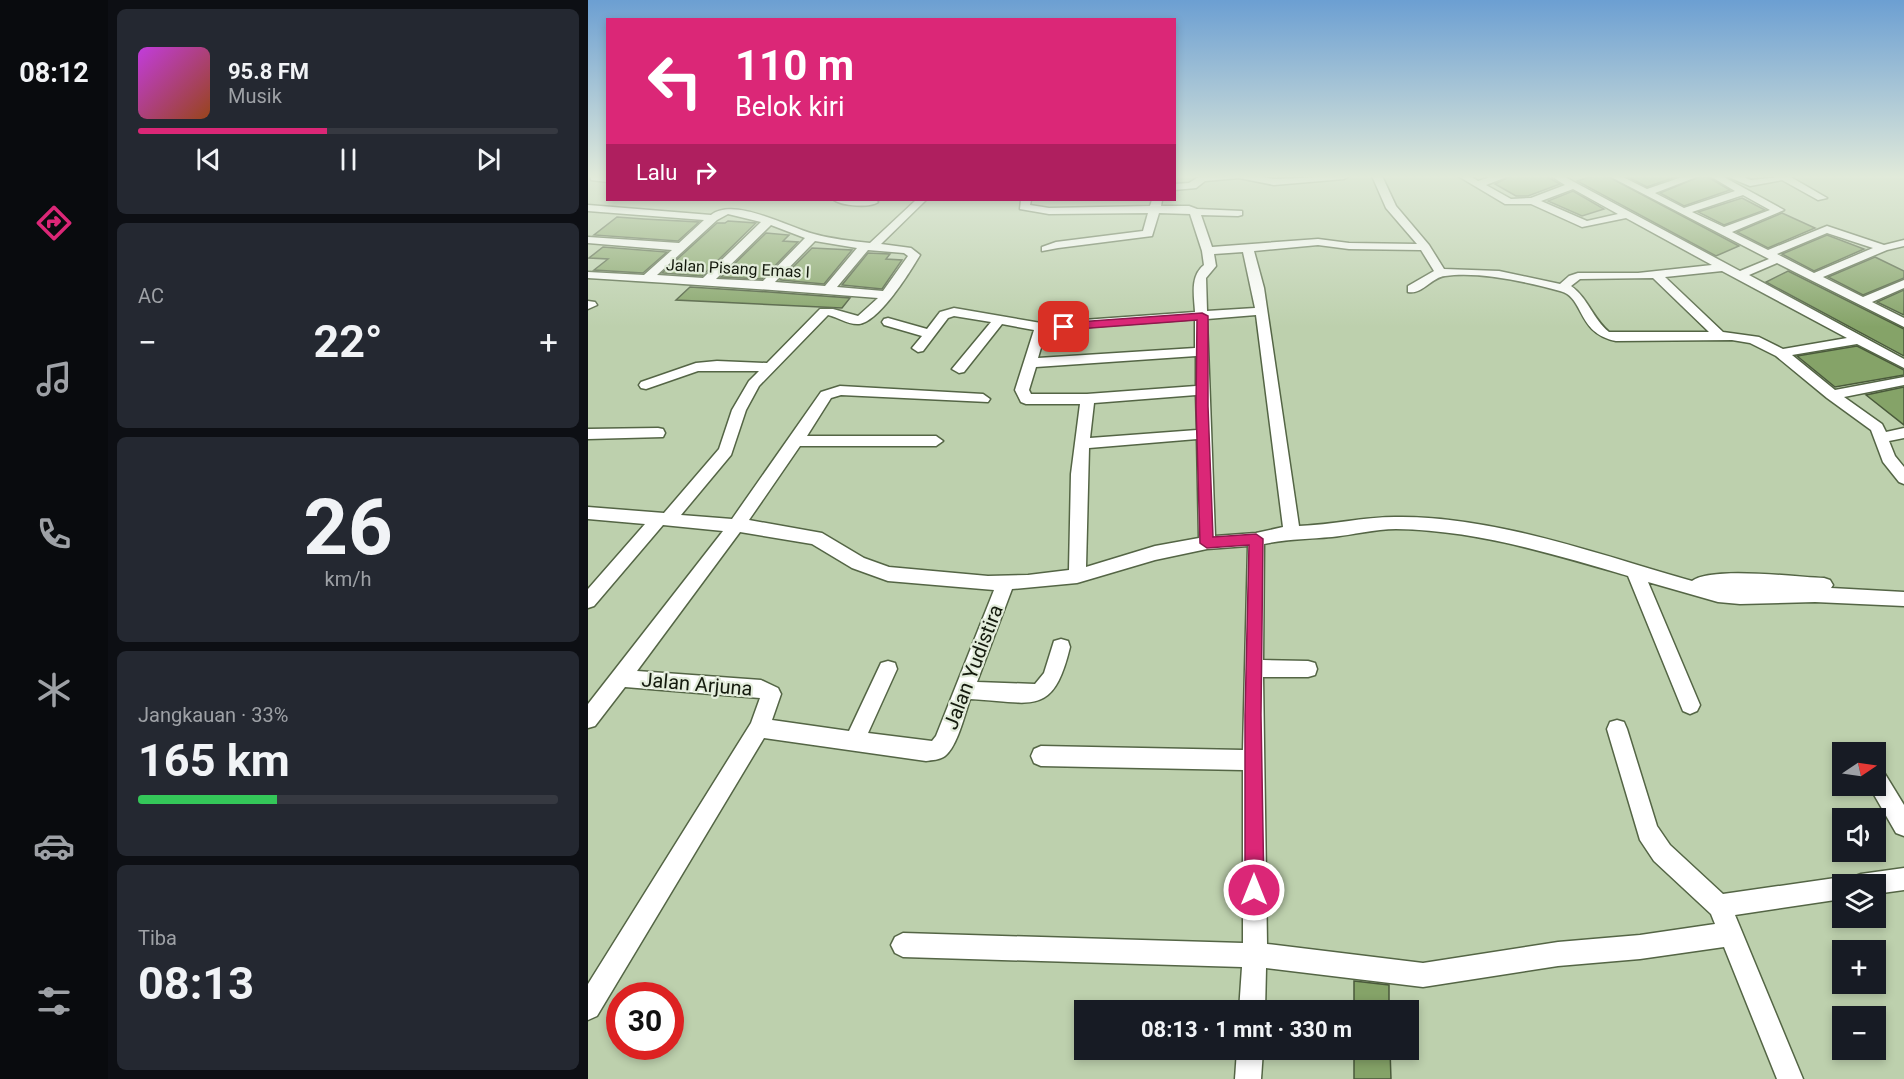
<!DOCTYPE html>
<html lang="id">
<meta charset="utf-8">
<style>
:root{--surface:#171b24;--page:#242831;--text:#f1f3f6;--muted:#9ea1a6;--line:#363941;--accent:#db2777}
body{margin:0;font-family:Roboto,sans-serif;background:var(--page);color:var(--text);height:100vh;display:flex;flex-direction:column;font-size:22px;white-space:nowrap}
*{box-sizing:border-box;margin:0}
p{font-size:20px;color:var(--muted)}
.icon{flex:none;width:33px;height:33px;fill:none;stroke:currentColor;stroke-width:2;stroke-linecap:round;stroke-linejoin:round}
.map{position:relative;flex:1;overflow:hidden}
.details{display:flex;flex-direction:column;gap:9px;padding:9px;background:#0d0f14;width:480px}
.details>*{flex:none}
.hud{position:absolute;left:18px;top:18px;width:570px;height:183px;border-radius:0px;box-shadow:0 3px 9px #0003;background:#db2777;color:#fff;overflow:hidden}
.needle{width:39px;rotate:77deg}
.controls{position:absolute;left:1244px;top:742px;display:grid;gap:12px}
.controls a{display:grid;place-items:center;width:54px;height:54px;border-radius:0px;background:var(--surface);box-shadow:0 3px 9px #0003;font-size:30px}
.speed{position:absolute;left:18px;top:982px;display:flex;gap:12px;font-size:30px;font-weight:700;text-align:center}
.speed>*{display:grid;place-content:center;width:78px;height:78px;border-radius:50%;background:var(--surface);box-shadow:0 3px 9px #0003;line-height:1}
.speed .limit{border:9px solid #d22;background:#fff;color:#111}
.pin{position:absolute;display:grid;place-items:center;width:51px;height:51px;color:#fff;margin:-26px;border-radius:12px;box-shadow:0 3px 9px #0006}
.me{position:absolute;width:66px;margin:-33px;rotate:0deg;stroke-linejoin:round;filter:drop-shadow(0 0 4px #0008)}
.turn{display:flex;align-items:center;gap:21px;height:126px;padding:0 30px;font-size:27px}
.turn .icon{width:78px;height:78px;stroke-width:2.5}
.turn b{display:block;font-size:42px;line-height:51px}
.then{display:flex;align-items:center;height:57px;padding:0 30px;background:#0003;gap:12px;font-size:22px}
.big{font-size:45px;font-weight:700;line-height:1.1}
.details .widget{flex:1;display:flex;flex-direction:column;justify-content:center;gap:9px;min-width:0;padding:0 21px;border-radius:9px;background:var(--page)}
.details .dial{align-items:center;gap:0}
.dial b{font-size:78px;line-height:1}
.song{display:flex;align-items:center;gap:18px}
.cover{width:72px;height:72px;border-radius:9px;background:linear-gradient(135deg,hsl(290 70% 55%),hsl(20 70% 35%))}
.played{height:6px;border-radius:3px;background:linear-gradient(90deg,var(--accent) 45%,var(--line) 45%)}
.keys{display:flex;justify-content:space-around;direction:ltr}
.heat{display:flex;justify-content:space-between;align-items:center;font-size:33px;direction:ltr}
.charge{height:9px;border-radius:4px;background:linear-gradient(90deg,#34c759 33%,var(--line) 0)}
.trip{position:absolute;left:486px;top:1000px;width:345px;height:60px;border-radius:0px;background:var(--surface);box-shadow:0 3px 9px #0003;font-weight:700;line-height:60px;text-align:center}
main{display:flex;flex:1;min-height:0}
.menu{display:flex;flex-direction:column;width:108px;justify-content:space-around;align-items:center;background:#090b0e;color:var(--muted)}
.menu .icon{width:42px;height:42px}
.menu .selected{color:var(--accent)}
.menu b{font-size:27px;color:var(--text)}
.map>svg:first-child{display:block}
.building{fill:#85a368;stroke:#4a5a3b;stroke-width:1.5}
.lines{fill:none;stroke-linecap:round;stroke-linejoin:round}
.minor-casing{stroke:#546545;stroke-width:3}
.minor{fill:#fff;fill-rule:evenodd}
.route{fill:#db2777;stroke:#8e194d;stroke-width:1.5}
.labels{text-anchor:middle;stroke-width:4.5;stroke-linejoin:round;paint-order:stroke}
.far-street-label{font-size:16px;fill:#141a0d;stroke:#e3eddb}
.street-label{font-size:20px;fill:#141a0d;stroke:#e3eddb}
</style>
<main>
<nav class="menu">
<b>08:12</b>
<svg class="icon selected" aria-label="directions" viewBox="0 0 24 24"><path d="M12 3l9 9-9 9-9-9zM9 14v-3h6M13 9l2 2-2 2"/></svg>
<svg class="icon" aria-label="music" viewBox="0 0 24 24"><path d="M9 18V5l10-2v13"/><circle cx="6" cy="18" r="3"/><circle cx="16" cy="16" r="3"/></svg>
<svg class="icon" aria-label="phone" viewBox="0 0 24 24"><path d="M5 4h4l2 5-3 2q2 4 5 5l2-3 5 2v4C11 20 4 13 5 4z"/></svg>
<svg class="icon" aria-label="climate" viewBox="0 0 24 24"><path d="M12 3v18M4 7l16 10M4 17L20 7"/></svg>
<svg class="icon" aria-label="car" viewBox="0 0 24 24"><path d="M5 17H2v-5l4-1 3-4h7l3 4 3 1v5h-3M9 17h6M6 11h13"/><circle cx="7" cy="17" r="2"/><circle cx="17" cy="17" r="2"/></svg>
<svg class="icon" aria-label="filters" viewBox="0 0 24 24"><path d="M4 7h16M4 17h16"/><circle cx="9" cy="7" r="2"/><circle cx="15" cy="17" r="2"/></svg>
</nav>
<section class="details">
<div class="widget">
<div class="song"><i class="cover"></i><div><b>95.8 FM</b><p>Musik</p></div></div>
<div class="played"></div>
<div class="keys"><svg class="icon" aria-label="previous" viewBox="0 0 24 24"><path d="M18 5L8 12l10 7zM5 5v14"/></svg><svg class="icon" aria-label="pause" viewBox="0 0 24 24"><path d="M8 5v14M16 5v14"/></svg><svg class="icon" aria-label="next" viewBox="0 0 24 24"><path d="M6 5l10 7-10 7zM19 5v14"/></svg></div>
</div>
<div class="widget"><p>AC</p>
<div class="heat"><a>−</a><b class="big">22°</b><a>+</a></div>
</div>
<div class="widget dial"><b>26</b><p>km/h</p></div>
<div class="widget"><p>Jangkauan · 33%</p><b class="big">165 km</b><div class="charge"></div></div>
<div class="widget"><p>Tiba</p><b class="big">08:13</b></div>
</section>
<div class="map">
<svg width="1316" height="1079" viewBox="0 0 1316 1079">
<rect width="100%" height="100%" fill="#bdd0ad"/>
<!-- building -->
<g class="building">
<path d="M 923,176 L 958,176 L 972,184 L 940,196 L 928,196 L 907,184 Z"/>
<path d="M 1005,176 L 1019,176 L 1151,246 L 1128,256 L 989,181 Z"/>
<path d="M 1038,176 L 1090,176 L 1059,187 Z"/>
<path d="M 1113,176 L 1120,177 L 1142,190 L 1096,206 L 1072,193 Z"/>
<path d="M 985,191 L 1016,209 L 994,216 L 960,201 Z"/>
<path d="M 1154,198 L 1177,210 L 1136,225 L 1110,212 Z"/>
<path d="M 1194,213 L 1227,228 L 1180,248 L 1149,232 Z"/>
<path d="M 29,217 L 56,219 L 111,222 L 90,241 L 6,235 Z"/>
<path d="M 140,221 L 168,223 L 114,276 L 74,273 L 129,223 L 137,223 Z"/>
<path d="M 178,233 L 201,235 L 195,241 L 210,242 L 174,279 L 133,277 Z"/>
<path d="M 1239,235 L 1276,249 L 1226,271 L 1194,254 Z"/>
<path d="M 15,247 L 79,252 L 55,273 L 6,270 L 20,259 L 1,258 Z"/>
<path d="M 224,248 L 264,250 L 236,284 L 192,280 Z"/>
<path d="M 280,253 L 302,254 L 298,259 L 314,260 L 294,289 L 254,285 Z"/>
<path d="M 1287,257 L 1316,271 L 1316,278 L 1275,295 L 1240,277 Z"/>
<path d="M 1200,271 L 1316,329 L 1316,356 L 1178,282 Z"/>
<path d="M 102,287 L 181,292 L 262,298 L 254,308 L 88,300 Z"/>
<path d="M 1316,290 L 1316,315 L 1289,302 Z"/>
<path d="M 1269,346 L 1316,370 L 1316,375 L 1247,387 L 1209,356 Z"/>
<path d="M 1316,387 L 1316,425 L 1278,395 Z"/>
<path d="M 766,981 L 801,985 L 801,1011 L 766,1011 Z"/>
<path d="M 766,1050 L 802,1050 L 803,1079 L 766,1079 Z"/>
</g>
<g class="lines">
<!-- minor casing -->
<g class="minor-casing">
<g id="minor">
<path d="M 3,176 L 20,176 L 20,182 L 3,180 Z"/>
<path d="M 612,176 L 669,176 L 686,179 L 761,176 L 756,179 L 686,185 L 651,178 L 617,181 L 608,188 L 586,190 L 586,184 L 601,183 Z"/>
<path d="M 784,176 L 794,176 L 808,206 L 841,245 L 856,269 L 911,271 L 972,284 L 981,276 L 990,273 L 1050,273 L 1124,265 L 1038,218 L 994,227 L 943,204 L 917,204 L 870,176 L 882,176 L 890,181 L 906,176 L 921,176 L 898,185 L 923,199 L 943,198 L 977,185 L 963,176 L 975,176 L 1152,271 L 1181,259 L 1021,176 L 1033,176 L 1059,189 L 1097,176 L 1111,176 L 1067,193 L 1096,208 L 1147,191 L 1122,176 L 1134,176 L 1196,210 L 1144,232 L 1180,250 L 1239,226 L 1296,245 L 1316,240 L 1316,246 L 1299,250 L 1235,277 L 1275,297 L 1316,280 L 1316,288 L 1284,302 L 1316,318 L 1316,327 L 1189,263 L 1161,275 L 1316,359 L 1316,368 L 1269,344 L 1204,355 L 1247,390 L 1316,377 L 1316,385 L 1256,397 L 1294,424 L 1298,432 L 1316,428 L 1316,438 L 1301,441 L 1307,456 L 1316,467 L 1316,484 L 1311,482 L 1295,462 L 1283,430 L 1239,398 L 1188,356 L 1162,343 L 1144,340 L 1028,341 C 988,333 997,297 972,291 C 939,282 891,271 857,276 C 844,277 834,295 820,292 L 820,286 L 846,271 L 833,250 L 761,249 L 730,245 L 666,251 L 676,288 L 711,526 C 743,525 775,517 807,517 C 903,515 1012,555 1104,581 C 1123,566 1208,577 1236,578 L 1242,580 L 1245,585 L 1243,588 L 1316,592 L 1316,606 L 1227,602 L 1152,604 L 1130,602 L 1060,582 L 1112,705 L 1109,711 L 1102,714 L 1095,711 L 1040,576 C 964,554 888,530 808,529 C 787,529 765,535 744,537 C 721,539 699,539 676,544 L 675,660 L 720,661 L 727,663 L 729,669 L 727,675 L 720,677 L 675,677 L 679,944 L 835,963 L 970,942 L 1052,935 L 1127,924 L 1123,914 L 1066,861 L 1052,840 L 1019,729 L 1022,722 L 1029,720 L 1036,722 L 1039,729 L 1069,826 L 1082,845 L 1135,894 L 1254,877 L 1263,882 L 1265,877 L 1273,874 L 1316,868 L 1316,890 L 1287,894 L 1287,885 L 1254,885 L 1254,899 L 1147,915 L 1215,1079 L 1189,1079 L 1136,947 L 1052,959 L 970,966 L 835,987 L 678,968 L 677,1011 L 651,1011 L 654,967 L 315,957 L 307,953 L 303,945 L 307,937 L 315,933 L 655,943 L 655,770 L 453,766 L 446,763 L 443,756 L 446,749 L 453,746 L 655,750 L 660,546 L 619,549 L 567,560 L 489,583 L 424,589 L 389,682 L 447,684 L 456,673 L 466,641 L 473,639 L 480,641 L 482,647 C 465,718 444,702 382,699 C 377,714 369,747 357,756 C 352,760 344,760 338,761 L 176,738 L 9,1016 L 0,1020 L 0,984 L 163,723 L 172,698 L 37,687 L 7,726 L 0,728 L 0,704 L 135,531 L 75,525 L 6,606 L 0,608 L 0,589 L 57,524 L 0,519 L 0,507 L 76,513 L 131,449 L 144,410 L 161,381 L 171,371 L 110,371 L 58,389 L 53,388 L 51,385 L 53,382 L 108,363 L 129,361 L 179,363 L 232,309 L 245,309 L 270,316 L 290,298 C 193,290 96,284 0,278 L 0,272 L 56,275 L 84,250 L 0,243 L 0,237 L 91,243 L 116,220 L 0,211 L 0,205 L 123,215 C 147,197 199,227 226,234 C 243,239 264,241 282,243 L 328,200 L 338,200 L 293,244 L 323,248 L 332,255 C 322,272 291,322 271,324 C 260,325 250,317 240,315 L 171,386 L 158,410 L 143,455 L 93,515 L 144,519 L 233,392 L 252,386 L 395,394 L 402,399 L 400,402 L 253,395 L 243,398 L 219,436 L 348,436 L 355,441 L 348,446 L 212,446 L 161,520 L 234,533 L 276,558 L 301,567 L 400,576 L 440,575 L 481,570 L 483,474 L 492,404 L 438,404 L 433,402 L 427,390 L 446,330 L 414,324 L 376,372 L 371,373 L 364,369 L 403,322 L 366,316 L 360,318 L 335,351 L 330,352 L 324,348 L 334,336 L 296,325 L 294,322 L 296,319 L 300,318 L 339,329 L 352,312 L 366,308 L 453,323 L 607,312 C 606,295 602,276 616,265 L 614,251 L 602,214 L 571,213 L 564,236 L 470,248 L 454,251 L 454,247 L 468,242 L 555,231 L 560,213 L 461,214 L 432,209 L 433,200 L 443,200 L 442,205 L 461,208 L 562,206 L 564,200 L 574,200 L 573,206 L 601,206 L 609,209 L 654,211 L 654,215 L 650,216 L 613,215 L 624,247 L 730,239 L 761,243 L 829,244 L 798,208 ZM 985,189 L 1030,214 L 999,221 L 953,201 ZM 1155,195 L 1182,210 L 1136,227 L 1104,212 ZM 140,214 L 173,222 L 115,278 L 69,275 L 129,220 ZM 183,225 L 217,238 L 175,281 L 128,279 ZM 1239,233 L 1285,248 L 1226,273 L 1189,254 ZM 227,241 L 269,248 L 237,286 L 187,282 ZM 280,250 L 316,253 L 320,256 L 295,291 L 249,287 ZM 655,252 L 667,308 L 619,311 L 618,278 L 628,266 L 626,254 ZM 1134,271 L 1259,338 L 1195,349 L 1171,337 L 1135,332 L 1077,277 ZM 1065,278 L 1121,332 L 1021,332 C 1005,319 1000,298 983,286 L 992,279 ZM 668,315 L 695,527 L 668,533 L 627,536 L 619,319 ZM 607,319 L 607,348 L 450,358 L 458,330 ZM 608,356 L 608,386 L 499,394 L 443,394 L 441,390 L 448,367 ZM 608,395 L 609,430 L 502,438 L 506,403 ZM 609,439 L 611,538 L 567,546 L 498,567 L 501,448 ZM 152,532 L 224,544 L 264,568 L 300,581 L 406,590 L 348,736 L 344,741 L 280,733 L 309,669 L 307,663 L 300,661 L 293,663 L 261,731 L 184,720 L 193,694 L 190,688 L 173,680 L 49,671 Z"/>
<path d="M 1138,176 L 1152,176 L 1163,180 L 1201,176 L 1239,198 L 1230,200 L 1194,180 L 1162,186 Z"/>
<path d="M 246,200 L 287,200 L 290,202 C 282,208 254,206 246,200 Z"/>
<path d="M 0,301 L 7,302 L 9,305 L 0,309 Z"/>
<path d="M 70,428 L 75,429 L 77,433 L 75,437 L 0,439 L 0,429 Z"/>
<path d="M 1287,766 L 1294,769 L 1316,805 L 1316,836 L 1308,833 L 1281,786 L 1287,786 Z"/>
<path d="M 649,1050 L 675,1050 L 673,1079 L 647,1079 Z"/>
</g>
</g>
<!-- minor -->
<use href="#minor" class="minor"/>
</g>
<!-- sky -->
<linearGradient id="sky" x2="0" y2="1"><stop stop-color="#6c9fd2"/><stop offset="0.54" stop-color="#e1eada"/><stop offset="1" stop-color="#e1eada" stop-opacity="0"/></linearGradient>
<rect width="1316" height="327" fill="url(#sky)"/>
<!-- route -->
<path class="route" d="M 614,313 L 620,316 L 620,406 L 625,537 L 668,534 L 675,539 L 673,715 L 676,890 L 673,896 L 666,899 L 660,896 L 657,890 L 657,715 L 661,545 L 619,548 L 612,543 L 608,406 L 609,320 L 476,330 L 470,327 L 476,323 Z"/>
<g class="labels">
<!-- far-street labels -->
<g class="far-street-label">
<text transform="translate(150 268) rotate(3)" y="6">Jalan Pisang Emas I</text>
</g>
<!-- street labels -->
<g class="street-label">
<text transform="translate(385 667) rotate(-69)" y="7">Jalan Yudistira</text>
<text transform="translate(109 684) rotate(5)" y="7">Jalan Arjuna</text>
</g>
</g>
</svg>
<div class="controls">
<a><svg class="needle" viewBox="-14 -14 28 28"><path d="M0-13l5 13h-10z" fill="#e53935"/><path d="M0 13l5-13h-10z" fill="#9ea1a6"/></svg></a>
<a><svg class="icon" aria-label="sound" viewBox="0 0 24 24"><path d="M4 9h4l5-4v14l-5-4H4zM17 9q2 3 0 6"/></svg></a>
<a><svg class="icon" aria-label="layers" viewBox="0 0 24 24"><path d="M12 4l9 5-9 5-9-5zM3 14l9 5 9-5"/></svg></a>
<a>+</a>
<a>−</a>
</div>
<div class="speed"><div class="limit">30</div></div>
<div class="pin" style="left:476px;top:327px;background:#d93025"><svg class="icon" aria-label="arrive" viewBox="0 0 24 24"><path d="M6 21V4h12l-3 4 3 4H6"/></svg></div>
<svg class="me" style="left:666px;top:890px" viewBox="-20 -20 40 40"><circle r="17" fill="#db2777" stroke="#fff" stroke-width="3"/><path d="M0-11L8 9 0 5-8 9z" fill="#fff"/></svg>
<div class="trip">08:13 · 1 mnt · 330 m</div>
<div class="hud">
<div class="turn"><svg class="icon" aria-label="left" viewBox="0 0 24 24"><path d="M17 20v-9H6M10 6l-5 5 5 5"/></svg><div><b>110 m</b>Belok kiri</div></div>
<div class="then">Lalu<svg class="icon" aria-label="right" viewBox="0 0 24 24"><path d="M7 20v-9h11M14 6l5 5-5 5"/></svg></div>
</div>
</div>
</main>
